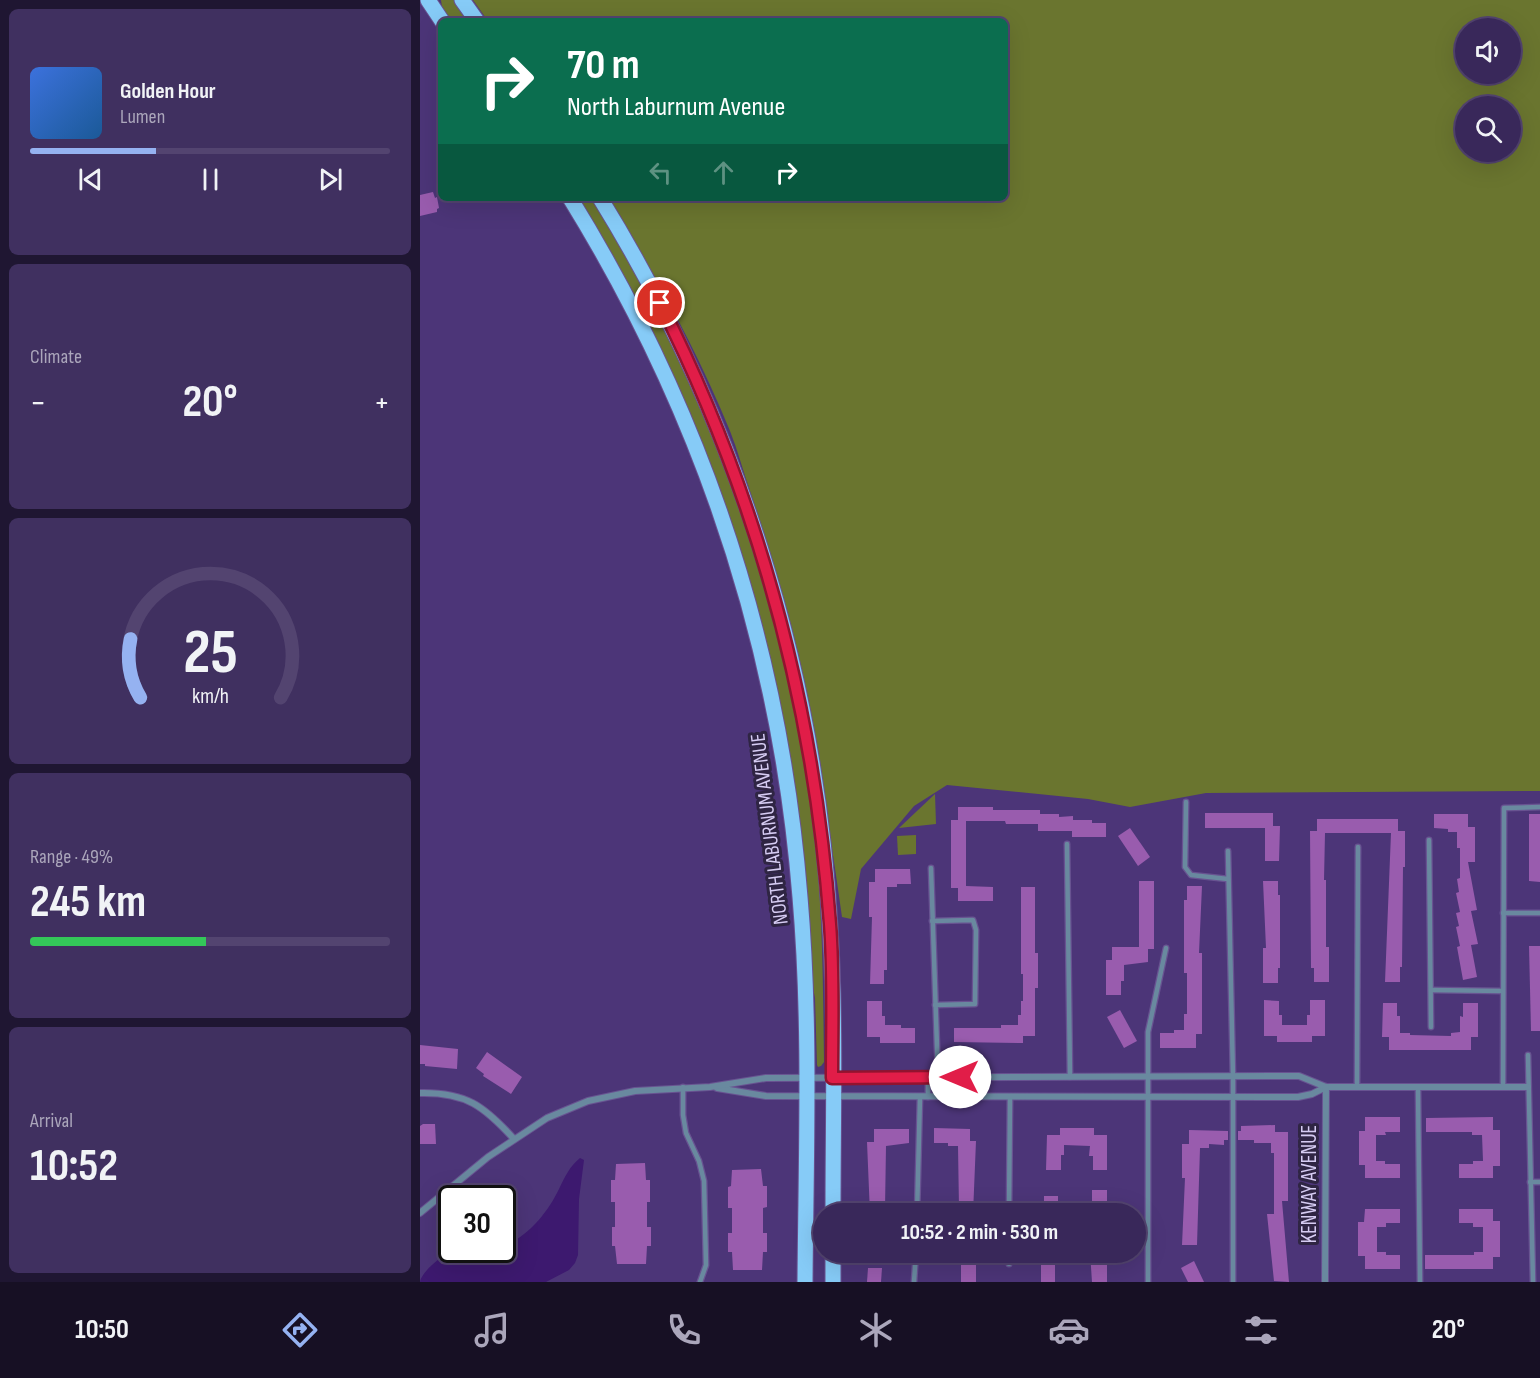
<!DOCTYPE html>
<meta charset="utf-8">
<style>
:root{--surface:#39285a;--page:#403060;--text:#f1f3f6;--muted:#aba6bb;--line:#534470;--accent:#95b2f1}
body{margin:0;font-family:"Sofia Sans Condensed",sans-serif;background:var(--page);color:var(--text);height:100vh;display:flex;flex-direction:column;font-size:22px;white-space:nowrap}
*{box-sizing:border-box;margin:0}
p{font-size:20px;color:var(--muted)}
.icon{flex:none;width:33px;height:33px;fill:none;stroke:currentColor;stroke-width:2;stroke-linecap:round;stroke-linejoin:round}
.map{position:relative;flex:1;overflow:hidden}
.details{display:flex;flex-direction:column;gap:9px;padding:9px;background:#1f1632;width:420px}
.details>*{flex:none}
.hud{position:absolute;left:18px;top:18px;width:570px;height:183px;border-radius:9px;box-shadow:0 6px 24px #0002,0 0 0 2px var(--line);background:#0b6e4f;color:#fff;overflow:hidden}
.buttons{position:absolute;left:1035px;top:18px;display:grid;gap:12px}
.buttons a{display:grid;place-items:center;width:66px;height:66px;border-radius:50%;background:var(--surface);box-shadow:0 6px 24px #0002,0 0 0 2px var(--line);font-size:30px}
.speed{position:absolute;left:18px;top:1185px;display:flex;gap:12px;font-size:30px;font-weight:700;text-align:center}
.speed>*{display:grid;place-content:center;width:78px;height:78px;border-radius:50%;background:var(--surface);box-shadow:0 6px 24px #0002,0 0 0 2px var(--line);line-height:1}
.speed .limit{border:3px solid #111;border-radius:9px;background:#fff;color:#111}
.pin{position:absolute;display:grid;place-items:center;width:51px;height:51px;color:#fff;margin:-26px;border:3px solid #fff;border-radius:50%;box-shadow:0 2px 6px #0007}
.me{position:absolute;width:66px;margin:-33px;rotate:270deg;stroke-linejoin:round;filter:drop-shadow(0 0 4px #0008)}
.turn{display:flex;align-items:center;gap:21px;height:126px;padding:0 30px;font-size:27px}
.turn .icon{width:78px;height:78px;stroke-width:2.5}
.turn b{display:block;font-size:42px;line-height:51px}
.lanes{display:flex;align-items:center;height:57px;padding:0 30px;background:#0003;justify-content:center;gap:30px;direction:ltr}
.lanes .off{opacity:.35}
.big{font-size:45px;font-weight:700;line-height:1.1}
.details .widget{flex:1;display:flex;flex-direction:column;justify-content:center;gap:9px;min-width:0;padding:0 21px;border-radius:9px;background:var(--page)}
.details .dial{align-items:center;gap:0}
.dial svg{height:156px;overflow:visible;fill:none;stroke:var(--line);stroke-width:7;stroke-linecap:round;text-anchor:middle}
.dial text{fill:var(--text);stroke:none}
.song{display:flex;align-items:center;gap:18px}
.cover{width:72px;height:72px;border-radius:9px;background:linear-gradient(135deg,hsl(220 70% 55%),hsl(210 70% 35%))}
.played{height:6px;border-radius:3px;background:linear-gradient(90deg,var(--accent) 35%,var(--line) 35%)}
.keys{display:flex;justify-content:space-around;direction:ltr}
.heat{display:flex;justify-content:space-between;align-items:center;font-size:33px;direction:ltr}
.charge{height:9px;border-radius:4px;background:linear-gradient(90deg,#34c759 49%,var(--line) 0)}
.trip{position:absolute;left:393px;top:1203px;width:333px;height:60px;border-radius:30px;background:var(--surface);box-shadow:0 6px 24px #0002,0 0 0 2px var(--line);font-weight:700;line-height:60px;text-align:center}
.tab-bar{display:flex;height:96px;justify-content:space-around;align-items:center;background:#171024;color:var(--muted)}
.tab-bar .icon{width:42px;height:42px}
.tab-bar .on{color:var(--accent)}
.tab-bar b{font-size:27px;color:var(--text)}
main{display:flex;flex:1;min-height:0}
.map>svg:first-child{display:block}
.green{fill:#6a752f;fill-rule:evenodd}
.water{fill:#3d196f}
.building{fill:#995cae}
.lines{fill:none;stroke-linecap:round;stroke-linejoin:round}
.lane-casing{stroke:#685391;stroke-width:7}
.street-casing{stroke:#685391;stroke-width:8}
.primary-casing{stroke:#685391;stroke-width:17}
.lane{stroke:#69899f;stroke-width:4.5}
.street{stroke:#69899f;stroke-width:6}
.primary{stroke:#86cbf7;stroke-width:15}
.route-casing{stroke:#92132f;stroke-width:15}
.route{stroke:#e11d48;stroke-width:10}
.labels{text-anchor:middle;stroke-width:6;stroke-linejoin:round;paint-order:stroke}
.street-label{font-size:21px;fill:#d6ccf3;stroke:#2f2543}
</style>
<main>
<section class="details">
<div class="widget">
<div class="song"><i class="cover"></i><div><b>Golden Hour</b><p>Lumen</p></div></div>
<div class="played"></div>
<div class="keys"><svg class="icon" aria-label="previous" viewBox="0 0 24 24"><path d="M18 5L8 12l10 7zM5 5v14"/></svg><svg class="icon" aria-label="pause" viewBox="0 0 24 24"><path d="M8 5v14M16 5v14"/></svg><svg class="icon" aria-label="next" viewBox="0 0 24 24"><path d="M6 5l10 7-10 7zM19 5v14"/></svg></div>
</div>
<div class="widget"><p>Climate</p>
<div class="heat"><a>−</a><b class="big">20°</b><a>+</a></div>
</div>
<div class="widget dial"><svg viewBox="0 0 100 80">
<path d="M14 69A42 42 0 1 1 86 69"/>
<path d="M14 69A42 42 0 0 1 9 39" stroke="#95b2f1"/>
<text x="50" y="56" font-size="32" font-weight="700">25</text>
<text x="50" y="72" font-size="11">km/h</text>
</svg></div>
<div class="widget"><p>Range · 49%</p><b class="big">245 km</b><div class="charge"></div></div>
<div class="widget"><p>Arrival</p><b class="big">10:52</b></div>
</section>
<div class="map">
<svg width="1120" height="1282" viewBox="0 0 1120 1282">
<rect width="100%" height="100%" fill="#4c3578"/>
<!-- green -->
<g class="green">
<path d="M 21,0 L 34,0 L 49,21 L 32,21 L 22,7 Z"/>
<path d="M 53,0 L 1120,0 L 1120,791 L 786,793 L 710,807 L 668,799 L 527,785 L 494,806 L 441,869 L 431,919 L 422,917 C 402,773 377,630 330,491 C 323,471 318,451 310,431 C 277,350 234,272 187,198 L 585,198 L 585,21 L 68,21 ZM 1046,28 L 1090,28 L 1090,74 L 1046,74 ZM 1046,106 L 1090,106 L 1090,152 L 1046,152 Z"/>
<path d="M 157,198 L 173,198 C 201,245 228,292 252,342 C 330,498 378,674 396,848 C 403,919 403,991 404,1062 L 401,1066 L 398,1067 L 397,1065 L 395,998 L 390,973 L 357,699 L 329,582 L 293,472 L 244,359 Z"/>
<path d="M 515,794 L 516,824 L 479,828 Z"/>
<path d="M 496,835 L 496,854 L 478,855 L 477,836 Z"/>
</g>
<!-- water -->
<path class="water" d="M 160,1158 L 164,1160 L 159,1199 L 158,1255 L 155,1263 L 149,1270 L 126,1282 L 0,1282 C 1,1272 25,1252 35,1250 C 43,1248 47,1252 54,1254 L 70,1250 L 82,1250 L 83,1246 C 108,1237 128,1212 139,1189 C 145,1177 149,1167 160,1158 Z"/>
<!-- building -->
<g class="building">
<path d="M 13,192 L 15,198 L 17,197 L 19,208 L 17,209 L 17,212 L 0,216 L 0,195 Z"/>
<path d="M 538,807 L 573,807 L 573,810 L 620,810 L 620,814 L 639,814 L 639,817 L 653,816 L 653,820 L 672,820 L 672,823 L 686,823 L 686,837 L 652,837 L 652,831 L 618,831 L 618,824 L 586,824 L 585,821 L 546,821 L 546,886 L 573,887 L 573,901 L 538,901 L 538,888 L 531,888 L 531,820 L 538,820 Z"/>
<path d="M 785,813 L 853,813 L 853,826 L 860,826 L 859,861 L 845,861 L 845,828 L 785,828 Z"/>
<path d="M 1014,814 L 1048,814 L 1048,827 L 1055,827 L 1055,862 L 1048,862 L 1057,910 L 1051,911 L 1058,944 L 1051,945 L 1057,977 L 1043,980 L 1037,947 L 1040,946 L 1036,927 L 1039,926 L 1036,913 L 1040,912 L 1036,893 L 1039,892 L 1037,879 L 1040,878 L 1040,848 L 1037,848 L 1037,832 L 1028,832 L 1028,829 L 1014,828 Z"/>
<path d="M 1109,814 L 1120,814 L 1120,882 L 1109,881 Z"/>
<path d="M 897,819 L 978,819 L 978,831 L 985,831 L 985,867 L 983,867 L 982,967 L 980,967 L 980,982 L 965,982 L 971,833 L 905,833 L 904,880 L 906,880 L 906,947 L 909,947 L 909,982 L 894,982 L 894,968 L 891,968 L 890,831 L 897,831 Z"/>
<path d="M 710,828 L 730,857 L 718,866 L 698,836 Z"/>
<path d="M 455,869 L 490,869 L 491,884 L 477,884 L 477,887 L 467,887 L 467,970 L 464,970 L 464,984 L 450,984 L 452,917 L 449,917 L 449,882 L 455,882 Z"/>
<path d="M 719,881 L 734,881 L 734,949 L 728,949 L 728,962 L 704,965 L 704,981 L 701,981 L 701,995 L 686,995 L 686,960 L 692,960 L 692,947 L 719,947 Z"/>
<path d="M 843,881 L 858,881 L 858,895 L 860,895 L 860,968 L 858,968 L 858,983 L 843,983 L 843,948 L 846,948 Z"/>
<path d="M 767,886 L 782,886 L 779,953 L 782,953 L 782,1034 L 776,1034 L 776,1048 L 740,1048 L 740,1033 L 754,1033 L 754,1030 L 764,1030 L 764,1014 L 767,1014 L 767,973 L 764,973 L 764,900 L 767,900 Z"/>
<path d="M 601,887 L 615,887 L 615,953 L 618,953 L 618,988 L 615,988 L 615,1036 L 603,1036 L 603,1043 L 534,1042 L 534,1028 L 581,1028 L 581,1025 L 598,1025 L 598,1015 L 601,1015 L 601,1001 L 603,1001 L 603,974 L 601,974 Z"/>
<path d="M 1109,946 L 1120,946 L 1120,1031 L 1111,1031 Z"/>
<path d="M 844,1000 L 859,1001 L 859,1015 L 862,1015 L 862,1025 L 887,1025 L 887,1015 L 890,1015 L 890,1000 L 905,1000 L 905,1036 L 892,1036 L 892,1042 L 857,1042 L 857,1036 L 844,1036 Z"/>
<path d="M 447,1001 L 462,1001 L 462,1016 L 465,1016 L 465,1025 L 481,1025 L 481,1028 L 495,1028 L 495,1043 L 460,1043 L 460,1037 L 447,1037 Z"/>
<path d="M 963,1003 L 977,1003 L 977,1016 L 980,1016 L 980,1033 L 990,1033 L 990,1035 L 1031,1036 L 1031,1033 L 1040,1032 L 1040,1016 L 1043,1017 L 1043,1003 L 1058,1003 L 1058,1037 L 1051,1037 L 1051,1050 L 969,1050 L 969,1037 L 962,1037 Z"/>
<path d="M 700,1010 L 717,1041 L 704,1048 L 687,1017 Z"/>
<path d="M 0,1045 L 38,1049 L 37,1069 L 5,1066 L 5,1064 L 0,1064 Z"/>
<path d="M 67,1052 L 102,1077 L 91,1094 L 63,1076 L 64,1074 L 56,1068 Z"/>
<path d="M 945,1117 L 980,1117 L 980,1132 L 965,1132 L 966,1135 L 956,1135 L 956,1161 L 965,1161 L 965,1164 L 980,1164 L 980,1178 L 945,1178 L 945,1165 L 939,1165 L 939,1131 L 945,1131 Z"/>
<path d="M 1073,1117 L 1073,1130 L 1080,1130 L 1080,1166 L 1073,1166 L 1073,1178 L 1039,1178 L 1039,1164 L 1053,1164 L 1053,1161 L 1063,1161 L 1062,1135 L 1052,1135 L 1052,1132 L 1006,1132 L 1006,1118 Z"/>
<path d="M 3,1124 L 15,1124 L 16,1144 L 0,1144 L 0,1126 Z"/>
<path d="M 855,1125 L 855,1132 L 868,1132 L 868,1201 L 862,1201 L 869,1282 L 854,1281 L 847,1214 L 854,1214 L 854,1153 L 851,1153 L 851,1143 L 834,1143 L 834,1140 L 818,1140 L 818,1131 L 821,1131 L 821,1126 Z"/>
<path d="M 514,1128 L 550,1129 L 550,1141 L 556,1141 L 553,1214 L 541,1214 L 542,1209 L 539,1209 L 538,1146 L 528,1146 L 528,1143 L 514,1143 Z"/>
<path d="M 640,1128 L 674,1128 L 674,1135 L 687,1135 L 687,1170 L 673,1170 L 673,1156 L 669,1156 L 670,1146 L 644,1145 L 644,1155 L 641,1155 L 641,1170 L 626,1170 L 627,1135 L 640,1135 Z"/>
<path d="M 454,1129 L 489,1129 L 489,1143 L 466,1146 L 465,1209 L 462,1209 L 462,1214 L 450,1214 L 447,1142 L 454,1142 Z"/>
<path d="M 769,1130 L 808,1131 L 808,1140 L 804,1140 L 804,1145 L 789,1144 L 789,1148 L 780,1148 L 777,1245 L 762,1245 L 765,1178 L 762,1178 L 762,1144 L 769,1144 Z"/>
<path d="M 225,1163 L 226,1180 L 230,1180 L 230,1202 L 227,1202 L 227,1227 L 231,1227 L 231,1246 L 227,1246 L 226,1264 L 197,1264 L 195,1246 L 192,1246 L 192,1227 L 195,1227 L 195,1202 L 191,1202 L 191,1180 L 195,1180 L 196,1164 Z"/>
<path d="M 341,1169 L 343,1186 L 347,1186 L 347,1207 L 343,1208 L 343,1233 L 347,1233 L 347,1252 L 343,1252 L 342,1270 L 313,1270 L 312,1252 L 308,1252 L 308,1233 L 312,1233 L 312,1208 L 308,1208 L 308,1187 L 311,1186 L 312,1170 Z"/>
<rect x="672" y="1190" width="15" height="24"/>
<rect x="624" y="1196" width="14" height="18"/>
<path d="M 945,1209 L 980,1209 L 980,1223 L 966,1223 L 966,1227 L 957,1227 L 957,1252 L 966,1252 L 966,1255 L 980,1255 L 980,1269 L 945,1269 L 945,1256 L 938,1256 L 938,1222 L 944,1222 Z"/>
<path d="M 1039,1209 L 1073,1209 L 1073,1221 L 1080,1221 L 1080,1257 L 1073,1257 L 1073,1269 L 1005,1269 L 1005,1255 L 1054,1255 L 1054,1252 L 1063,1252 L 1063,1227 L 1053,1227 L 1053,1223 L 1039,1223 Z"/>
<path d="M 670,1252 L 684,1252 L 684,1257 L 687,1257 L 687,1282 L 672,1282 Z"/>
<rect x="541" y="1255" width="15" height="27"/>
<rect x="621" y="1255" width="14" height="27"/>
<path d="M 774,1261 L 784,1282 L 768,1282 L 761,1268 Z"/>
<path d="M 448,1268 L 462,1268 L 461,1282 L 447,1282 Z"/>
</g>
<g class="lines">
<!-- lane casing -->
<g class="lane-casing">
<g id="lane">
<path d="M 766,802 L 765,867 L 771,875 L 808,879"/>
<path d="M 1009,840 L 1011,1027"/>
<path d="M 647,844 L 650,1077"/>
<path d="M 808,851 L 813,1077 L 813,1282"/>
<path d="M 511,868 L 518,1077"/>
<path d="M 1083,913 L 1120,913"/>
<path d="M 512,921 L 553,920 L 556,930 L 555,1004 L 515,1005"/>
<path d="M 1011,990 L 1082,991"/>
<path d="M 1108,1055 L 1113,1282"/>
<path d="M 508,1077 L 508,1097"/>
<path d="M 263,1087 L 263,1115 L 266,1133 L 279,1161 L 284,1181 L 286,1265 L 280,1282"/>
<path d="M 937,1087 L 938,847"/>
<path d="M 998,1087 L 1000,1282"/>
<path d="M 1083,1087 L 1084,808 L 1120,807"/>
<path d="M 1110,1182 L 1120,1182"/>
<path d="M 497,1214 L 500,1097"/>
<path d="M 589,1214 L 590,1097"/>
<path d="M 589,1264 L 589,1252"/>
<path d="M 494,1282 L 496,1252"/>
<path d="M 728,1282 L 728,1032 L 746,948"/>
</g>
</g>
<!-- street casing -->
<g class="street-casing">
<g id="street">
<path d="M 297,1088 L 346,1096 L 878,1097 L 892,1094 L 906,1087"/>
<path d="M 0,1093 C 46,1092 64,1106 94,1139"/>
<path d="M 0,1213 L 68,1157 L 127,1118 L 168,1101 L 215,1091 L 290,1087 L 346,1078 L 879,1076 L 906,1087 L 1108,1087"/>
<path d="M 905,1282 L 906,1087"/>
</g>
</g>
<!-- primary casing -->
<g class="primary-casing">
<g id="primary">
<path d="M 8,0 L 22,21"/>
<path d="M 42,0 L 57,21"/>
<path d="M 150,198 C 282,412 360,646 380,897 C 391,1024 386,1154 385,1282"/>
<path d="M 180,198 C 315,417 396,670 410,926 C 416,1022 413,1118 413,1214"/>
<path d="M 413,1252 L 413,1282"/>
</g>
</g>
<!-- lane -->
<use href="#lane" class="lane"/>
<!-- street -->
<use href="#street" class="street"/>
<!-- primary -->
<use href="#primary" class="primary"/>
</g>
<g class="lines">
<!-- route casing -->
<g class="route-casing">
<path id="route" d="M 240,303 C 338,497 394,707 410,924 C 414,975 412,1027 412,1078 L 540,1077"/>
</g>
<!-- route -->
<use href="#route" class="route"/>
</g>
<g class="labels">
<!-- street labels -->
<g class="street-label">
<text transform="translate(349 829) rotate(-97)" y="7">NORTH LABURNUM AVENUE</text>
<text transform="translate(889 1184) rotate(-90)" y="7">KENWAY AVENUE</text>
</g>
</g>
</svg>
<div class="buttons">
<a><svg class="icon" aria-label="sound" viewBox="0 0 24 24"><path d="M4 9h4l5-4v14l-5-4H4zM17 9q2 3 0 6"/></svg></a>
<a><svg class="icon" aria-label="search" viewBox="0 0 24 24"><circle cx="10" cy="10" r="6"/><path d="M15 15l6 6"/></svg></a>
</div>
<div class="speed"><div class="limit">30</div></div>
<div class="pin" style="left:240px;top:303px;background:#d93025"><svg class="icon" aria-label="arrive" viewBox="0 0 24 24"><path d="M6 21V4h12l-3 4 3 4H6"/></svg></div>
<svg class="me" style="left:540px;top:1077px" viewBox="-20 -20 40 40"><circle r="19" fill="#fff"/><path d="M0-13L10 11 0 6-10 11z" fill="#e11d48"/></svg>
<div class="trip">10:52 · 2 min · 530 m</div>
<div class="hud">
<div class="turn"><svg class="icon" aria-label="right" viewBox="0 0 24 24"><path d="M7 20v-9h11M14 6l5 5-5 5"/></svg><div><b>70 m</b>North Laburnum Avenue</div></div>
<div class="lanes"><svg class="icon off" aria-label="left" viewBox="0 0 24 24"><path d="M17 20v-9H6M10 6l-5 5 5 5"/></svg><svg class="icon off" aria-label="ahead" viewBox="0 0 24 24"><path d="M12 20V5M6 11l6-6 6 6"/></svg><svg class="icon" aria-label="right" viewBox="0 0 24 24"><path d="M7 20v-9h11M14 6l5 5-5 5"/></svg></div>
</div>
</div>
</main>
<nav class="tab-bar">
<b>10:50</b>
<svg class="icon on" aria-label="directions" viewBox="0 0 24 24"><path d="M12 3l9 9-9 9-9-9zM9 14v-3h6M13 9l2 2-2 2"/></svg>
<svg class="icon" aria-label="music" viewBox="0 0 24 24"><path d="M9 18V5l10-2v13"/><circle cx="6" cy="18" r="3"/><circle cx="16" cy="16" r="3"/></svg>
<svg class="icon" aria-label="phone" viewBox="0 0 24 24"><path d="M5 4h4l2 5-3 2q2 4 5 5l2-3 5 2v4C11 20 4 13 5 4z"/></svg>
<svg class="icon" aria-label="climate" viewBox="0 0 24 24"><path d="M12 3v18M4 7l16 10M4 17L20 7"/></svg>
<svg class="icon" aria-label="car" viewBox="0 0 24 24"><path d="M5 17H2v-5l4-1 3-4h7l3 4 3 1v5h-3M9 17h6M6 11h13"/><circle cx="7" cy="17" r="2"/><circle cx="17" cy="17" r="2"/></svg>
<svg class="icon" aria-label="filters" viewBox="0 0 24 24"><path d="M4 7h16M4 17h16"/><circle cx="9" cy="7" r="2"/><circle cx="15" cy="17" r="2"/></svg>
<b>20°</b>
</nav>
